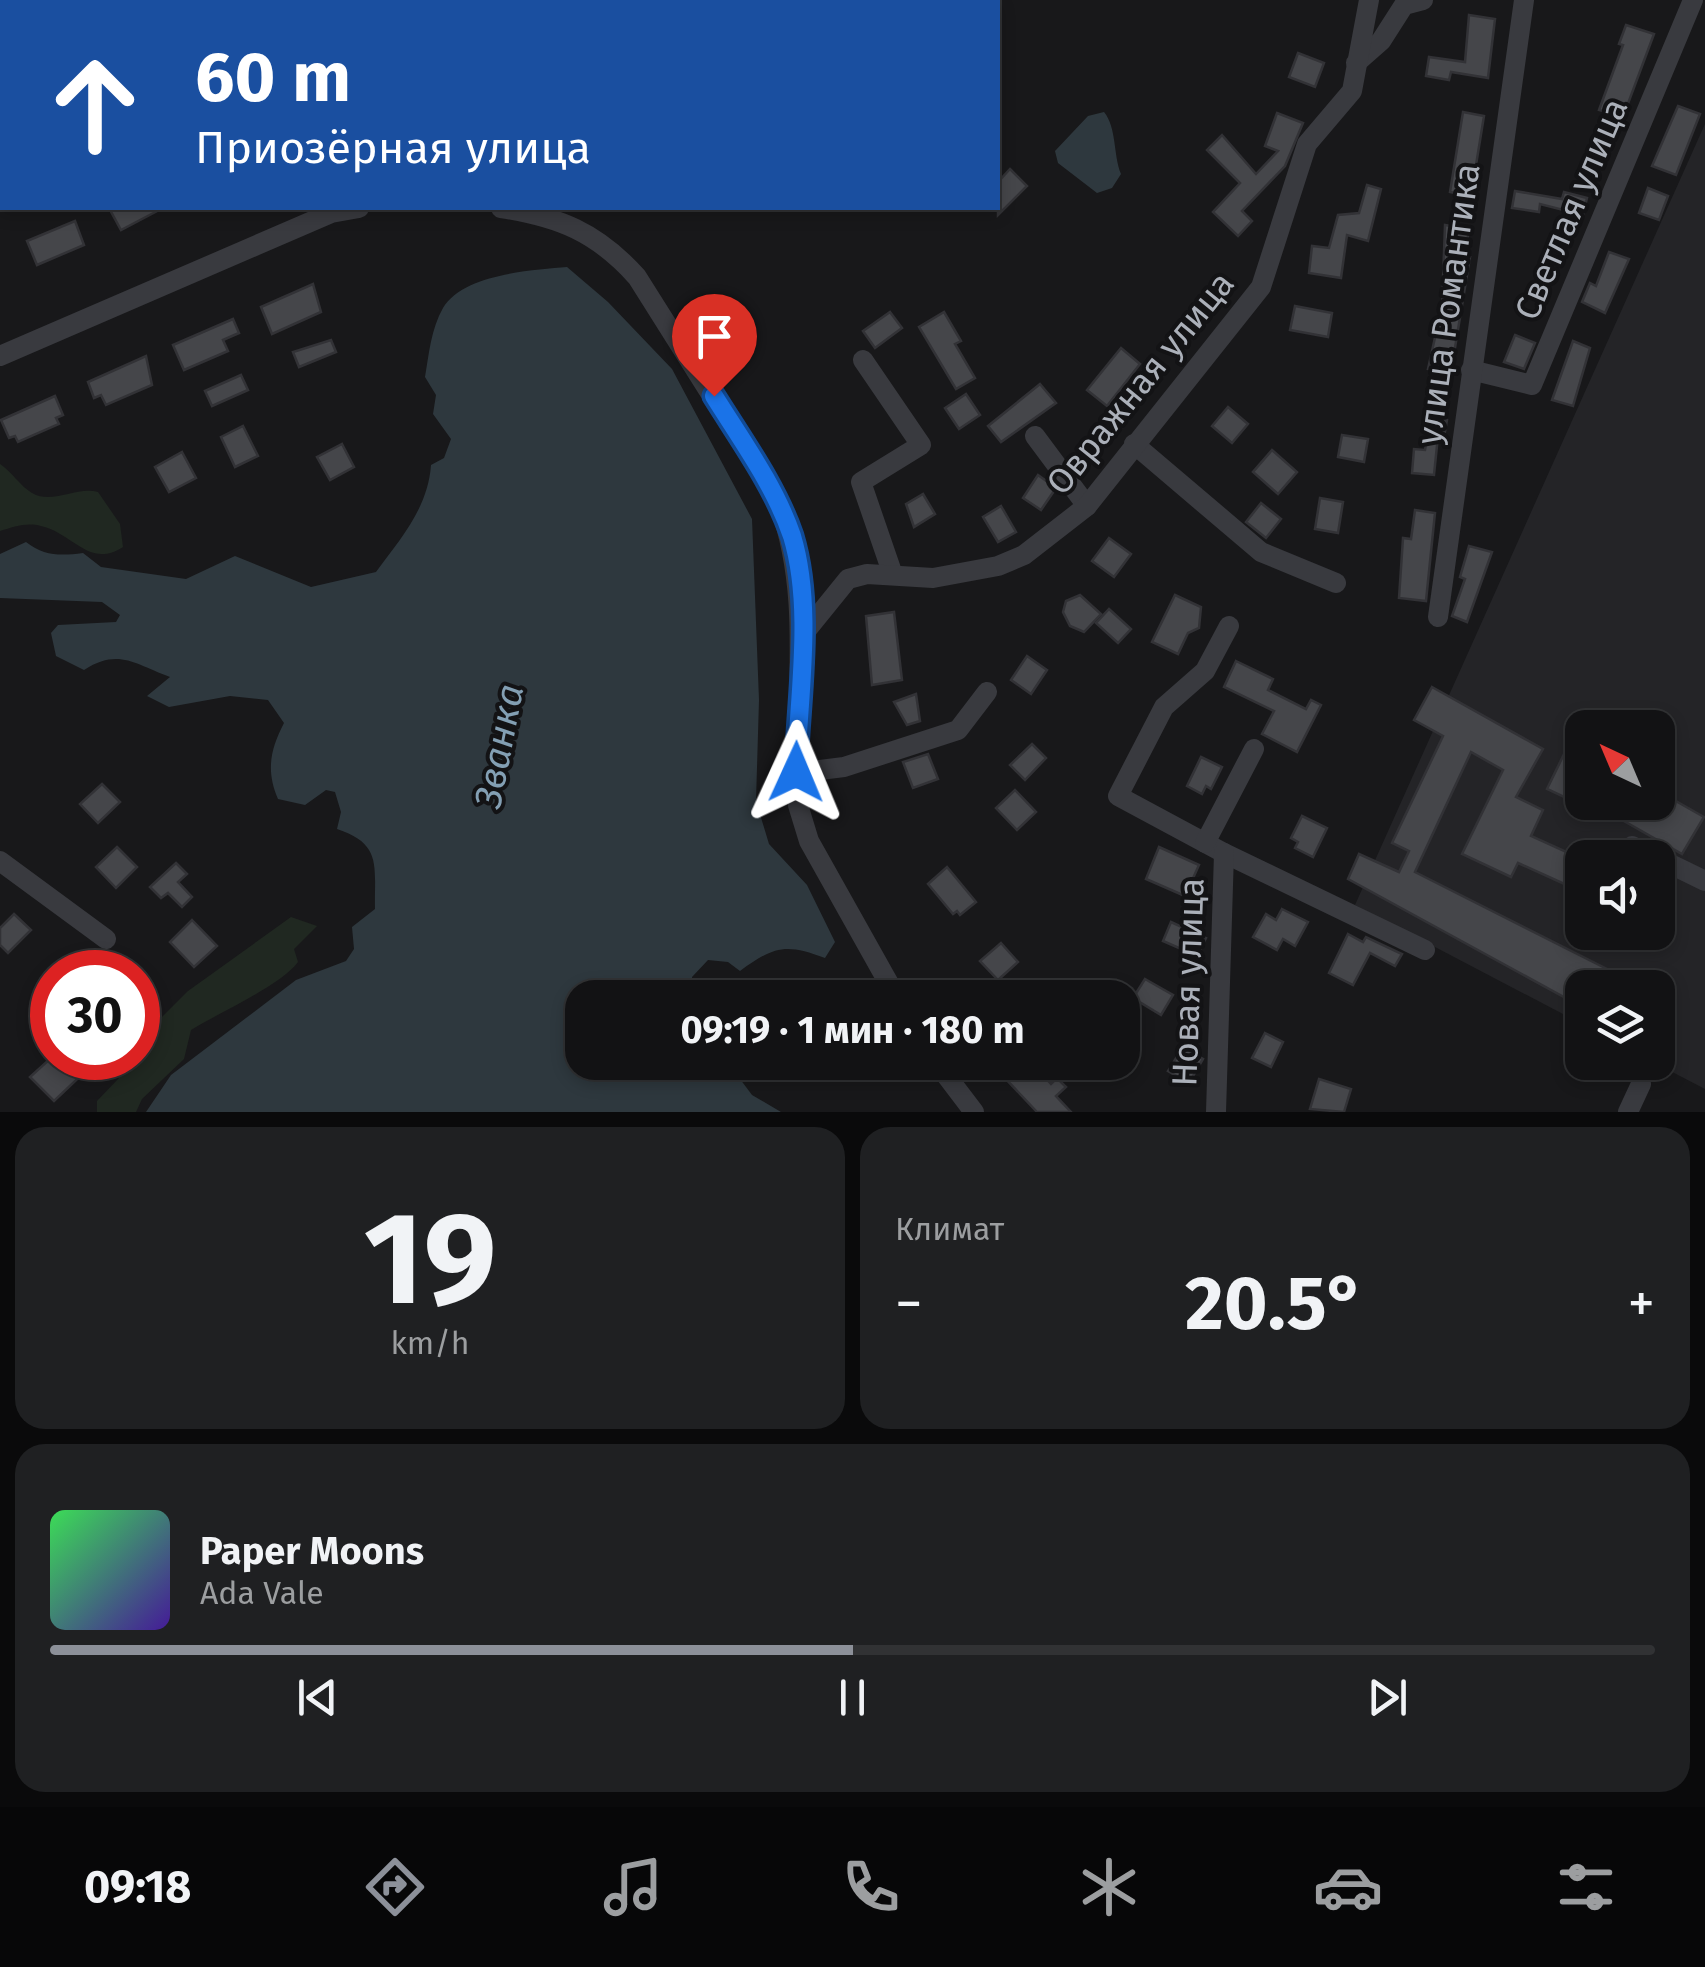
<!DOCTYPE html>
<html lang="ru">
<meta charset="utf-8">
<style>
:root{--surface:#121214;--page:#1f2022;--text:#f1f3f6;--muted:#9c9ea0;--line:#313234;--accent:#8c9099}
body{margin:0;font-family:"Fira Sans",sans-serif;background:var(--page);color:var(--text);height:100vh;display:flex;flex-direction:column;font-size:38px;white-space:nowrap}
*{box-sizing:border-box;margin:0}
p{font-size:32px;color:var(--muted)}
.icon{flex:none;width:55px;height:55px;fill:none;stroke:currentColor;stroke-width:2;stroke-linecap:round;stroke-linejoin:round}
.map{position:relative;height:1112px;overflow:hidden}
.panel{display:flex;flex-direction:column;gap:15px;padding:15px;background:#0a0a0b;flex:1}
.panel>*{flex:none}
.hud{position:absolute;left:0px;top:0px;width:1000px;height:210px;box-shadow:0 5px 15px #0003,0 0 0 2px var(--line);background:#1a4fa0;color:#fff;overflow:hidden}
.needle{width:65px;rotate:316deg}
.buttons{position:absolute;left:1565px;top:710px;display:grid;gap:20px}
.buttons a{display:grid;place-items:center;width:110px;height:110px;border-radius:20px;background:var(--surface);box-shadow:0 5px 15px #0003,0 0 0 2px var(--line);font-size:50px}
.speed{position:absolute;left:30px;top:950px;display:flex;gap:20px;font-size:50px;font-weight:700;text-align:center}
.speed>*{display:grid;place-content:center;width:130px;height:130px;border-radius:50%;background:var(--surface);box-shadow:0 5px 15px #0003,0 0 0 2px var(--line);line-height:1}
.speed .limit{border:15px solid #d22;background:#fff;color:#111}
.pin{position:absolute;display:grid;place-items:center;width:85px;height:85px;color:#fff;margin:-102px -42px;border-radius:50% 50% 50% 0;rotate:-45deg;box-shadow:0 0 10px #0007}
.pin .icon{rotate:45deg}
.me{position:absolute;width:110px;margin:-55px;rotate:1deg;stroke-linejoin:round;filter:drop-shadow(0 0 8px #0008)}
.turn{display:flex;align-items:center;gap:35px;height:210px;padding:0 30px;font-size:45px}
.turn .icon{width:130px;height:130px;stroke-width:2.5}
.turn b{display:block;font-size:70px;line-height:85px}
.big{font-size:75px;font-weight:700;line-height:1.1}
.panel .card{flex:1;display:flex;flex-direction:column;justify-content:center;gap:15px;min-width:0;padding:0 35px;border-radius:30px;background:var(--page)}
.panel .dial{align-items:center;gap:0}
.dial b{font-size:130px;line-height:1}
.song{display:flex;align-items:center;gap:30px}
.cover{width:120px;height:120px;border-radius:15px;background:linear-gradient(135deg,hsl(130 70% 55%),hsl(260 70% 35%))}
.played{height:10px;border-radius:5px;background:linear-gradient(90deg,var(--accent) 50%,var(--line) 50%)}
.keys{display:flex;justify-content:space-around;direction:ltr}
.heat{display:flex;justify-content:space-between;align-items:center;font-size:55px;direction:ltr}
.panel .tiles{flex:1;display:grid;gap:15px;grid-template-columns:1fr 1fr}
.card:last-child{grid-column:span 2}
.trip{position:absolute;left:565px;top:980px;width:575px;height:100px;border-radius:30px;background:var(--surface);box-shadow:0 5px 15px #0003,0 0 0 2px var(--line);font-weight:700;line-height:100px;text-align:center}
.tabs{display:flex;height:160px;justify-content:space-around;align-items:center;background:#070708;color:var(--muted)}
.tabs .icon{width:70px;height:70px}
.tabs .active{color:var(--accent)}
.tabs b{font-size:45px;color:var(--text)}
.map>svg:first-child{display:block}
.built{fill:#242427;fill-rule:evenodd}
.green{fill:#202821}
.water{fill:#2e383e}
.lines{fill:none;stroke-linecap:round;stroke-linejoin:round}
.stream{stroke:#2e383e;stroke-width:5}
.building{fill:#45464a;stroke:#323236;stroke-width:2.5}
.minor{stroke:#393a3f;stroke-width:20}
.route-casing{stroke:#114b97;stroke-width:25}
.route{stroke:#1a73e8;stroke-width:18}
.labels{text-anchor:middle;stroke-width:8;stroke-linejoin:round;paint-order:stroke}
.street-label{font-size:35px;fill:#abb0b9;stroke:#131315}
.water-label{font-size:38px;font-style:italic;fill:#839fb3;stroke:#131315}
</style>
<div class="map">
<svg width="1705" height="1112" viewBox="0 0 1705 1112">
<rect width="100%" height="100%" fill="#18181a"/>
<!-- built -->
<path class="built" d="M 1705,124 L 1705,1089 L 1655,1063 L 1658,988 L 1582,988 L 1582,1024 L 1355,905 ZM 1582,728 L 1658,728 L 1658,802 L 1582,802 ZM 1582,858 L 1658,858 L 1658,932 L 1582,932 Z"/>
<!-- green -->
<g class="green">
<path d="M 0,464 C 12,472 20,486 32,493 C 53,505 76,486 98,492 L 120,524 L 123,547 C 89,569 73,533 41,526 C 26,522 14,527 0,531 Z"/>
<path d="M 291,917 L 317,926 L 294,949 L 298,962 C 280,986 220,1012 191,1030 L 184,1059 L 142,1099 L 136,1112 L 97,1112 L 97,1101 L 119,1078 L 113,1068 L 121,1058 L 138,1058 L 138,1041 L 188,991 Z"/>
</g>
<!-- water -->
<g class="water">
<path d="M 1104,112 C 1117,128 1113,154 1121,174 L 1112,188 L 1097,193 L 1058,163 L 1055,151 L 1088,116 Z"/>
<path d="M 567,267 L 608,302 L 672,369 L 752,519 L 759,700 L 756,801 L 769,844 L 807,885 L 835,942 L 825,958 C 786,943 774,946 740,971 L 728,962 L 708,960 L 692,977 L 693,997 L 582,998 L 582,1062 L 728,1063 L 752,1095 L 781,1112 L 146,1112 L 171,1075 L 296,980 L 346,961 L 354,949 L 352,927 L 375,909 C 374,867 383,844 337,829 L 341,812 L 335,792 L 326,790 L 305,805 L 278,799 C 266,771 270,750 284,723 L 268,700 L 230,696 L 169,707 L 147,696 L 170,677 C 134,664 119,648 84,670 L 56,656 L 51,633 L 58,625 L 116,622 L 120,615 L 102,602 L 0,598 L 0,554 L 26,542 C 44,556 60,556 83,553 L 101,567 L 186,579 L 235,556 L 311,587 L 376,572 C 401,538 428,508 431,465 L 444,458 L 451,439 L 433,414 L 436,395 L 425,377 C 429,354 431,329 443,308 C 463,274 532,270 567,267 Z"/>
</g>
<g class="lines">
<!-- stream -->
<path class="stream" d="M 850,2 L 851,0"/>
</g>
<!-- building -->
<g class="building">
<path d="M 1469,15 L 1495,19 L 1488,78 L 1451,72 L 1449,80 L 1426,76 L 1429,57 L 1465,62 Z"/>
<path d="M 1626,25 L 1654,34 L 1623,117 L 1599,110 L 1623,45 L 1619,44 Z"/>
<path d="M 1298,53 L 1324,63 L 1315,87 L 1289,77 Z"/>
<path d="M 1678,106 L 1700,114 L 1676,175 L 1652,166 Z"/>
<path d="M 1463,112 L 1484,116 L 1471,196 L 1450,192 Z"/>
<path d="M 1277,113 L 1303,123 L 1285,166 L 1242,211 L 1252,221 L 1238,236 L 1213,212 L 1240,183 L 1207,150 L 1222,135 L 1256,174 L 1278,151 L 1265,146 Z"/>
<path d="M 1010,169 L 1027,186 L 998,215 L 998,182 Z"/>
<path d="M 1367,185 L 1381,189 L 1368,241 L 1347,235 L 1341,278 L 1309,273 L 1312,246 L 1329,248 L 1338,215 L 1359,213 Z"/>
<path d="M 1648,188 L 1668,196 L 1659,220 L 1639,213 Z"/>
<path d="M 1515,191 L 1562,199 L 1564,192 L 1587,198 L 1583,215 L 1540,204 L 1539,212 L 1512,208 Z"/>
<path d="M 109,208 L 163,208 L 121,230 Z"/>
<path d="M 75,221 L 84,245 L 37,265 L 27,241 Z"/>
<path d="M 1445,225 L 1469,229 L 1465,256 L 1470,257 L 1451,372 L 1428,369 L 1442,306 Z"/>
<path d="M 1609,252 L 1629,259 L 1605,313 L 1582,302 L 1590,283 L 1596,286 Z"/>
<path d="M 313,284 L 321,312 L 272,334 L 261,307 Z"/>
<path d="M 1295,306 L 1332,313 L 1328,337 L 1290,330 Z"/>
<path d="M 890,312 L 902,328 L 875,348 L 863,331 Z"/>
<path d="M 944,312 L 961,341 L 955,344 L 975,378 L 956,389 L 919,327 Z"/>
<path d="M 233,319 L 239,333 L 223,340 L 228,351 L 184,370 L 173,345 Z"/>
<path d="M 1515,335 L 1535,343 L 1524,369 L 1504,362 Z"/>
<path d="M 331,340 L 336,352 L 299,367 L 293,352 Z"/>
<path d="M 1573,341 L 1590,348 L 1573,406 L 1552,400 Z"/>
<path d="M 1121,348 L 1140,364 L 1107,406 L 1087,390 Z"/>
<path d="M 146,356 L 152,385 L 106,405 L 101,395 L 94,398 L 88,382 Z"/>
<path d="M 241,375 L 248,390 L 212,406 L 205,391 Z"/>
<path d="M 1040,384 L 1056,403 L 1001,442 L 988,426 Z"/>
<path d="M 966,394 L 980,415 L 959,429 L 945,408 Z"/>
<path d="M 55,396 L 63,415 L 56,418 L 59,424 L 18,442 L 15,436 L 9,438 L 1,420 Z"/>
<path d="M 1228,407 L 1248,424 L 1232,443 L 1212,426 Z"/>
<path d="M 1431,416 L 1447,420 L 1444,437 L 1438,436 L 1434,475 L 1412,473 L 1414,449 L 1425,450 Z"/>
<path d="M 243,426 L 258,456 L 235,467 L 221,437 Z"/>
<path d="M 1342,435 L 1368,439 L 1364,462 L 1338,457 Z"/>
<path d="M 342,444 L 354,467 L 330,480 L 317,457 Z"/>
<path d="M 1272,450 L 1297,472 L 1278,494 L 1253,472 Z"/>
<path d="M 182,452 L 196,478 L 169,492 L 155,467 Z"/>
<path d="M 1038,475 L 1056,488 L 1041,510 L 1023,498 Z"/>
<path d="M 923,494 L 935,514 L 914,527 L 906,504 Z"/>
<path d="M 1320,498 L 1343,502 L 1338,533 L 1315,529 Z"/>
<path d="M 1261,503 L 1281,519 L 1266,538 L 1246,522 Z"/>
<path d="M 1001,506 L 1016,532 L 998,542 L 983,517 Z"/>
<path d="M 1415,510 L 1435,513 L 1426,601 L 1399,598 L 1403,538 L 1411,539 Z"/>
<path d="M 1109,538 L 1131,554 L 1114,577 L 1092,561 Z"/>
<path d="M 1469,546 L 1492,552 L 1467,622 L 1452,616 L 1465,579 L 1460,577 Z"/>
<path d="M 1080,595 L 1101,614 L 1084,632 L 1070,626 L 1063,612 L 1066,601 Z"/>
<path d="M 1175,595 L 1201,607 L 1199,628 L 1188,633 L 1178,654 L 1152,642 Z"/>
<path d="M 1109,609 L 1131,629 L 1118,643 L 1096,623 Z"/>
<path d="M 894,612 L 902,680 L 872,685 L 866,616 Z"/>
<path d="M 1027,656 L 1047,670 L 1031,694 L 1011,680 Z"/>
<path d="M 1236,661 L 1273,679 L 1268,690 L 1306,709 L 1311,700 L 1321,705 L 1297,752 L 1262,734 L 1274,711 L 1224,687 Z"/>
<path d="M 1432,687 L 1543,749 L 1516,797 L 1543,810 L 1531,836 L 1582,859 L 1582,892 L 1518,863 L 1511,877 L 1462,854 L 1503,770 L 1471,752 L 1415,872 L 1607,969 L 1597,988 L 1582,988 L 1582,1007 L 1348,879 L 1359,854 L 1399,872 L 1409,851 L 1392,843 L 1443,736 L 1414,720 Z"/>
<path d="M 916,694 L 920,721 L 907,725 L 894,702 Z"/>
<path d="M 1032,744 L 1046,758 L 1025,780 L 1010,765 Z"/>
<path d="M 1565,752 L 1582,761 L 1582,802 L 1658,802 L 1658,791 L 1704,817 L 1682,854 L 1615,816 L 1613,820 L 1547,789 Z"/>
<path d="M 928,754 L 938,779 L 913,788 L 903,762 Z"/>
<path d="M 1201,757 L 1222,767 L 1211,789 L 1206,786 L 1202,794 L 1187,786 Z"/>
<path d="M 102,784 L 120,802 L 98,823 L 80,804 Z"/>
<path d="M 1015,790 L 1036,812 L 1017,830 L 996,808 Z"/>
<path d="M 1302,816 L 1327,828 L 1313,857 L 1295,848 L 1298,842 L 1291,838 Z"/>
<path d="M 117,847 L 137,867 L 116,888 L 96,867 Z"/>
<path d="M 1159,847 L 1199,865 L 1185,896 L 1146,879 Z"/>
<path d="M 176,863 L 187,874 L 178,882 L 192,897 L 182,907 L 168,893 L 161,898 L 150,887 Z"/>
<path d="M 947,867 L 976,902 L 960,915 L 957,911 L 953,914 L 928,884 Z"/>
<path d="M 1282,909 L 1308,922 L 1295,946 L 1283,939 L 1277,950 L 1253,937 L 1266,914 L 1276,920 Z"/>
<path d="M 14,914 L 31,930 L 8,953 L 0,945 L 0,928 Z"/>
<path d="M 192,920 L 217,946 L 194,967 L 170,942 Z"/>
<path d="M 1171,922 L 1206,938 L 1197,956 L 1163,941 Z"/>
<path d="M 1348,934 L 1363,942 L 1366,937 L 1402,954 L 1395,966 L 1370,953 L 1353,985 L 1329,973 Z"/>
<path d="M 1001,943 L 1018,962 L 998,980 L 980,961 Z"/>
<path d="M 1145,979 L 1173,995 L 1161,1015 L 1133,998 Z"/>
<path d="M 1265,1033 L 1283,1042 L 1271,1067 L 1252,1058 Z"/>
<path d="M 1183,1047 L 1203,1059 L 1189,1083 L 1168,1071 Z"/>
<path d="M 51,1058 L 81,1058 L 90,1067 L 54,1101 L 30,1077 Z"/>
<path d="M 1017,1062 L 1031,1062 L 1051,1084 L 1057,1078 L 1066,1087 L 1056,1096 L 1071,1112 L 1037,1112 L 1003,1076 Z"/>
<path d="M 1319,1079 L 1351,1089 L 1344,1112 L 1310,1109 Z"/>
</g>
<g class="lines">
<!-- minor -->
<g class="minor">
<path d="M 119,0 L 120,2"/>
<path d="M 688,0 L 689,2"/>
<path d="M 168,2 L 172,0"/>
<path d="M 1356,63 L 1381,41 L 1404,5 L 1423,0"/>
<path d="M 0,109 L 2,107"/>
<path d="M 501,208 C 559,217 597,232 637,277 L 777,499 C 815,598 793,701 798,805 L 809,841 L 897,998"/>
<path d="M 0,356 L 331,213 L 359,208"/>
<path d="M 863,360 L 921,445 L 861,482 L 893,575"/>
<path d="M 1471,370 L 1532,385 L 1693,0"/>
<path d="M 1035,436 L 1087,506"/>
<path d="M 1134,444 L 1261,552 L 1336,583"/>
<path d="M 1438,617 L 1524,0"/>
<path d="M 1229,626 L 1205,671 L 1164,707 L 1118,796 L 1224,853 L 1425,950"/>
<path d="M 801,637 L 848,579 L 867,574 L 933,578 L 998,566 L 1024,555 L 1087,506 L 1261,287 L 1307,144 L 1352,91 L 1369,0"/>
<path d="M 796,773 L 844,767 L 958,730 L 987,692"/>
<path d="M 1205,843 L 1254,749"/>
<path d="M 1632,846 L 1656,858"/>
<path d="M 1658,858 L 1705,881"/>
<path d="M 0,861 L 106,939"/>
<path d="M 936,1062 L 974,1112"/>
<path d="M 1216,1112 L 1224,853"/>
<path d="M 1628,1112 L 1641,1084"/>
</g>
</g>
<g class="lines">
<!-- route casing -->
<g class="route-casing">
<path id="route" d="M 714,396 C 742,441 775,486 792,536 C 814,609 798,698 796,772"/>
</g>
<!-- route -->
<use href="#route" class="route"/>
</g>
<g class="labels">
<!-- street labels -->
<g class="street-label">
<text transform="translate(1571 209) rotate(-67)" y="12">Светлая улица</text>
<text transform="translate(1448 304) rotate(-82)" y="12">улица Романтика</text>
<text transform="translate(1140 383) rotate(-51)" y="12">Овражная улица</text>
<text transform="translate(1188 982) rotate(-88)" y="12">Новая улица</text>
</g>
<!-- water labels -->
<g class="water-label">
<text transform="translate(499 746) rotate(-79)" y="13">Званка</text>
</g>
</g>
</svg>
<div class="buttons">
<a><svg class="needle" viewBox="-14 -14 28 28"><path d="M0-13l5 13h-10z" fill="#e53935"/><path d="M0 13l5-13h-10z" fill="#9c9ea0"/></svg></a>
<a><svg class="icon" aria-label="sound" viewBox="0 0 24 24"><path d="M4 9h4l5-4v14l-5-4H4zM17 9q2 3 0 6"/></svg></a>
<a><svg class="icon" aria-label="layers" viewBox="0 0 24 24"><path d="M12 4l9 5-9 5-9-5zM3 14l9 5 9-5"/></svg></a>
</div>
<div class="speed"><div class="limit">30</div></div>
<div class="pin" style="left:714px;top:396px;background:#d93025"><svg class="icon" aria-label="arrive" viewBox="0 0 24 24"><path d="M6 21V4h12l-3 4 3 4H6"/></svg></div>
<svg class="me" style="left:796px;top:772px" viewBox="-20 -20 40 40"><path d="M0-17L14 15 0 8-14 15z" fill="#1a73e8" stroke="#fff" stroke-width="4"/></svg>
<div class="trip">09:19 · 1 мин · 180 m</div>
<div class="hud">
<div class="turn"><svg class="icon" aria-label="ahead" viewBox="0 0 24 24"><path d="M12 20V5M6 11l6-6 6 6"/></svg><div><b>60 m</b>Приозёрная улица</div></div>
</div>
</div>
<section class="panel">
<div class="tiles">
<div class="card dial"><b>19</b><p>km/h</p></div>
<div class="card"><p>Климат</p>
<div class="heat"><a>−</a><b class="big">20.5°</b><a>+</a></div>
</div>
<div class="card">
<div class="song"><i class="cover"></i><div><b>Paper Moons</b><p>Ada Vale</p></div></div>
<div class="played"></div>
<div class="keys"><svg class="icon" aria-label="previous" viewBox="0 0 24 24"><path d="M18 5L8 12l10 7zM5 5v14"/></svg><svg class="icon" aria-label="pause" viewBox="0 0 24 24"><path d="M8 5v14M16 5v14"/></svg><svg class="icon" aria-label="next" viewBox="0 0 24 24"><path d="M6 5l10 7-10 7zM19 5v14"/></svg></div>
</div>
</div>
</section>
<nav class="tabs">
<b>09:18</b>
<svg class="icon active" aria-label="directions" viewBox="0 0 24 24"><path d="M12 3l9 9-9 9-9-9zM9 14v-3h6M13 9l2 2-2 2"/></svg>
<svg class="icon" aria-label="music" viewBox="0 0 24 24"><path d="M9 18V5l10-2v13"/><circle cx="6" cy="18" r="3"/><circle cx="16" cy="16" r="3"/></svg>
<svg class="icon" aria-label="phone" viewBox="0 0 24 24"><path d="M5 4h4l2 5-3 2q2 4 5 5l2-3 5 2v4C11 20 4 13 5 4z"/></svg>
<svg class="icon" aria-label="climate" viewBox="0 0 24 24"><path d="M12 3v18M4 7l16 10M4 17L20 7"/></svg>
<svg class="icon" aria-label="car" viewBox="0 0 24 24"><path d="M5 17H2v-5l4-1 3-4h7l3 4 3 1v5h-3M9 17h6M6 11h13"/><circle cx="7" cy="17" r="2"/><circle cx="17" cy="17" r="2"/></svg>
<svg class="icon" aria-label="filters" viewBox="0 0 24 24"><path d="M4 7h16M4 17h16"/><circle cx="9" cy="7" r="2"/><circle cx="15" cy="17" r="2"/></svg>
</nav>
